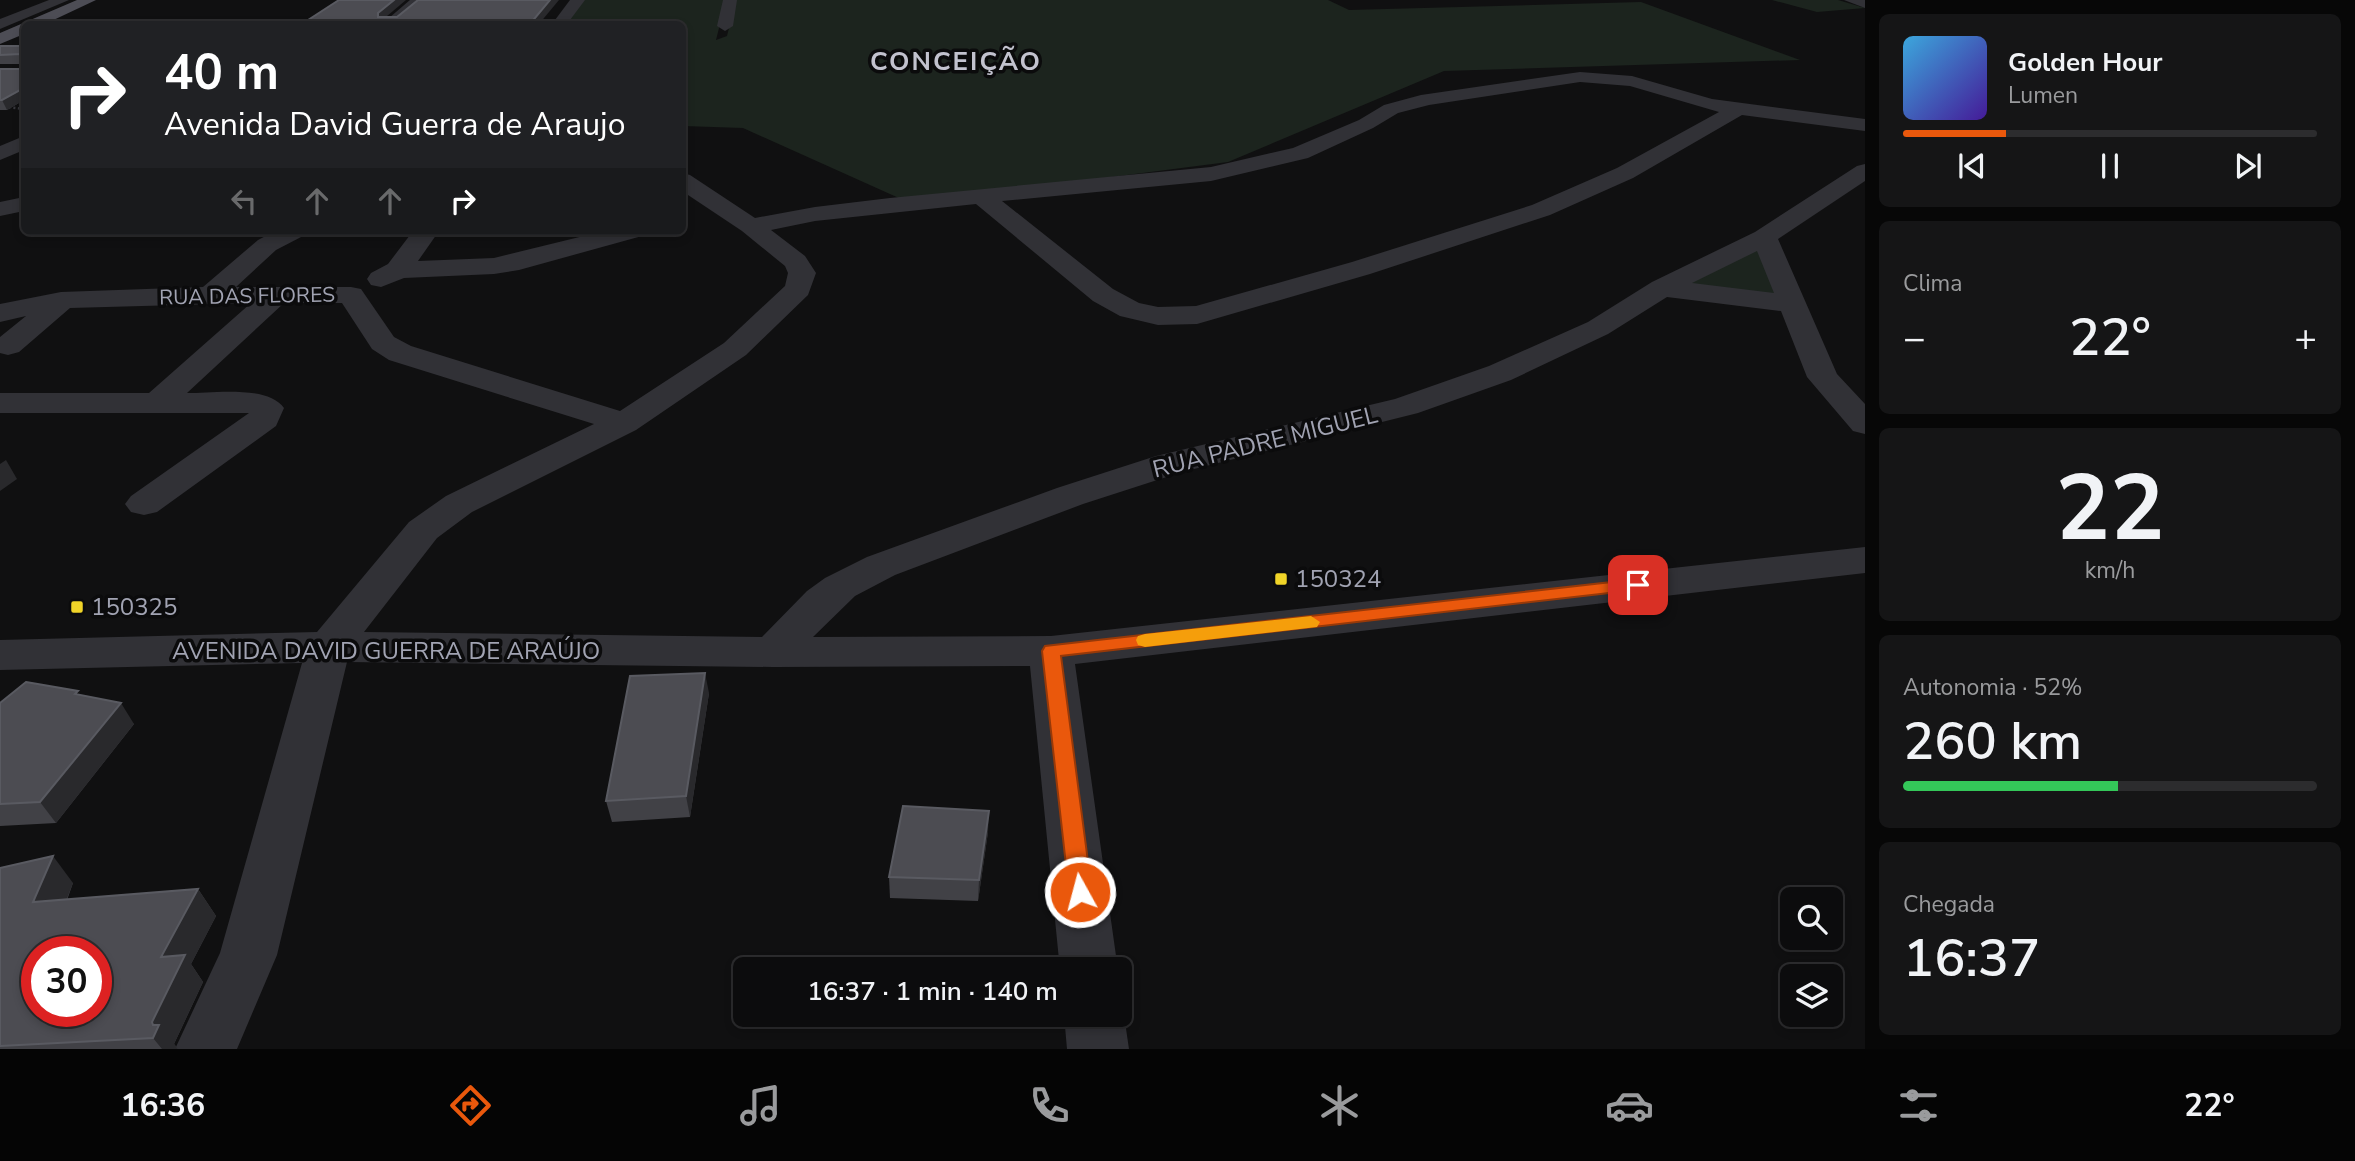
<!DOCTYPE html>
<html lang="pt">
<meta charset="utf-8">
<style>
:root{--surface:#0c0c0d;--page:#151516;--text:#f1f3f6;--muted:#9a9b9d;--line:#2c2c2e;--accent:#ea580c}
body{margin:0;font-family:"Nunito Sans",sans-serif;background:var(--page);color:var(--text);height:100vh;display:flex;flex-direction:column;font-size:26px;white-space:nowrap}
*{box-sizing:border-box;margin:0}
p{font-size:23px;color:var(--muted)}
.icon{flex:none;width:38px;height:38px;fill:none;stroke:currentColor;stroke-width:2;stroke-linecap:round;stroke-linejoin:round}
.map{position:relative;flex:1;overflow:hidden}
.drawer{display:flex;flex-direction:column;gap:14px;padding:14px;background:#070707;width:490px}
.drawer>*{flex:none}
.top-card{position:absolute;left:21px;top:21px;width:665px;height:214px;border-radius:10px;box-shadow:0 4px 10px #0003,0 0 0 2px var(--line);background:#202124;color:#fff;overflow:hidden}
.tools{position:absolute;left:1780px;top:887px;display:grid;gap:14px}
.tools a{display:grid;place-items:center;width:63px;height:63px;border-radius:10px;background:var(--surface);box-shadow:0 4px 10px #0003,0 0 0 2px var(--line);font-size:35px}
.speed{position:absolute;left:21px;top:936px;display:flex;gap:14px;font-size:35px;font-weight:700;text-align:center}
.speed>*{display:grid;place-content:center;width:91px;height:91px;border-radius:50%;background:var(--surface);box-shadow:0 4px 10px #0003,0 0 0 2px var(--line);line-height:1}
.speed .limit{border:10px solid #d22;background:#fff;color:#111}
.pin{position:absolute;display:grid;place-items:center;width:60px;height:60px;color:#fff;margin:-30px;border-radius:14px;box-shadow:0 4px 10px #0006}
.me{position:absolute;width:77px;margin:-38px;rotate:353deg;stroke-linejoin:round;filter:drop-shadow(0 0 5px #0008)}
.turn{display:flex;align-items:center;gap:24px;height:147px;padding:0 28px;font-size:32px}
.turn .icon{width:91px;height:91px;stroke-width:2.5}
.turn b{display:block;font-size:49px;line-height:60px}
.lanes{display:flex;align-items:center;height:66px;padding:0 28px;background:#0003;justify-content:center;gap:35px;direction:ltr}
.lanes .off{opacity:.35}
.big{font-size:52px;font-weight:600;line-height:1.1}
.drawer .widget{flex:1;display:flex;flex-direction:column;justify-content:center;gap:10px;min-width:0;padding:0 24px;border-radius:10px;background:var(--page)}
.drawer .dial{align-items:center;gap:0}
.dial b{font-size:91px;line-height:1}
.song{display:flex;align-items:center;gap:21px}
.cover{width:84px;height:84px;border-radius:10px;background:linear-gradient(135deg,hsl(200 70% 55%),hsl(260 70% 35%))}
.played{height:7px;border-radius:4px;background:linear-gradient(90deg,var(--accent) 25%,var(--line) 25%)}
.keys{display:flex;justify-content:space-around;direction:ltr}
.heat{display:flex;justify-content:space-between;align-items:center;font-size:38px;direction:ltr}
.charge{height:10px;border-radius:5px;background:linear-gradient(90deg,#34c759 52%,var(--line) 0)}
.trip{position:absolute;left:733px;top:957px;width:399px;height:70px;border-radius:10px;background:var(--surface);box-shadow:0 4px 10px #0003,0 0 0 2px var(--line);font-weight:600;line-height:70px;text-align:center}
.tab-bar{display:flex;height:112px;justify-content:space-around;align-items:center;background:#050505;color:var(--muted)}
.tab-bar .icon{width:49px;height:49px}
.tab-bar .on{color:var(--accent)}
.tab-bar b{font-size:32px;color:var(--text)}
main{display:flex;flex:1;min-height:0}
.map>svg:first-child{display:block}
.green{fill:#1c241e}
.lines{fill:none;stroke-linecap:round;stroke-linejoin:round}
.path{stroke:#37373d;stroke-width:2.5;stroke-dasharray:2 2.5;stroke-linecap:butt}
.minor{fill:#313136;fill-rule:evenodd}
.major{fill:#4d4d55;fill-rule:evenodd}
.wall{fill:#414146}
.shaded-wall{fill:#29292c}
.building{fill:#4c4c52;stroke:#595a61;stroke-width:2;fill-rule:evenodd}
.route{fill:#ea580c;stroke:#983908;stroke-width:2}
.slow{fill:#f59e0b}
.poi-dot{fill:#f0d428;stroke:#0b0b0c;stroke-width:2.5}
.labels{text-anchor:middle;stroke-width:7;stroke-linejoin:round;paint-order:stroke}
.far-street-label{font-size:21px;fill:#a1a3b2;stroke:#0b0b0c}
.street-label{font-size:24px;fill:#a1a3b2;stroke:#0b0b0c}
.poi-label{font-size:24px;fill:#a1a3b2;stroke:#0b0b0c;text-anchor:start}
.far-district-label{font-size:26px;font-weight:bold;letter-spacing:2px;fill:#c2c2ce;stroke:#0b0b0c}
</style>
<main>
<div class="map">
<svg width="1865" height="1049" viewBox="0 0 1865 1049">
<rect width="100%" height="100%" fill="#101011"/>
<!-- green -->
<g class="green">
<path d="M 575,0 L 726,0 L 716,40 L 727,36 L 736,0 L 1328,0 L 1349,10 L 1641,2 L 1800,60 L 1444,71 L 1228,162 L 910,203 L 743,128 L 683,126 L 682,24 L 554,24 Z"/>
<path d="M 1772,0 L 1838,0 L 1865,8 L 1817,12 Z"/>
<path d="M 1758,239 L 1805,313 L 1672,287 Z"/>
</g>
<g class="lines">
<!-- path -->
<path class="path" d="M 0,106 L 24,109"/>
<!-- minor -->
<g class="minor">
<path d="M 49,0 L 69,0 L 0,29 L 0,19 Z"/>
<path d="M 410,0 L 426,0 L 398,24 L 382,24 Z"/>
<path d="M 570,0 L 585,0 L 567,24 L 552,24 Z"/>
<path d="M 723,0 L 737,0 L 733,26 L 725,31 L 717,26 Z"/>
<path d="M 1844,0 L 1865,0 L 1865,8 Z"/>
<path d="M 1580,72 L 1632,76 L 1712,99 L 1865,119 L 1865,131 L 1742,115 L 1633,178 L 1550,215 L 1370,274 L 1197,324 L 1158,325 L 1120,316 L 1093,301 L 976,204 L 815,221 L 771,230 L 805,256 L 816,273 L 808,295 L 746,355 L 636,430 L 472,512 L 437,538 L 364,632 L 762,637 L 807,591 L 825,578 L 867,557 L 1057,488 L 1156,456 L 1395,399 L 1489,366 L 1588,322 L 1652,282 L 1755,232 L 1857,166 L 1865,164 L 1865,181 L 1778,239 L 1837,374 L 1865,404 L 1865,434 L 1853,431 L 1807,377 L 1781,311 L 1667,297 L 1608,334 L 1511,380 L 1418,413 L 1182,472 L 1083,504 L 895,575 L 855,596 L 813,637 L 1051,636 L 1865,547 L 1865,573 L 1075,664 L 1118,970 L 1060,970 L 1030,666 L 773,667 L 347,662 L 277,955 L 237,1049 L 175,1049 L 220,953 L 302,663 L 0,670 L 0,640 L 317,632 L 409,522 L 446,496 L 594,424 L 389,360 L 372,349 L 342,303 L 284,303 L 187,393 C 213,393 268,385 284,408 L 276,426 L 157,512 L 144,515 L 131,512 L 125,504 L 131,496 L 249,413 L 0,413 L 0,393 L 149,393 L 251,303 L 70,308 L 19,352 L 8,355 L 0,353 L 0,337 L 26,316 L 0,322 L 0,304 L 61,292 L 203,287 L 258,240 L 275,231 L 307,231 L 303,236 L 276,250 L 236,287 L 351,287 L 361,289 L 394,337 L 411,346 L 620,411 L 724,343 L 785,286 L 788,273 L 785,266 L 742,231 L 682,191 L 682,173 L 690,175 L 755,218 L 815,207 L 890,198 L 1211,167 L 1293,148 L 1359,120 L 1384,105 L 1421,95 ZM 1580,82 L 1630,86 L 1719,112 L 1617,168 L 1532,205 L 1352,262 L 1196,306 L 1158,307 L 1139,303 L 1113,289 L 1002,201 L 1211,181 L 1308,158 L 1373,128 L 1398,113 L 1429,105 ZM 1757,251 L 1774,293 L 1692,283 Z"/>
<path d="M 24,136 L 24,150 L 0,160 L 0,146 Z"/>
<path d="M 24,197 L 24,211 L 0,216 L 0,202 Z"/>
<path d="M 413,231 L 439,231 L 418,261 L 494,258 L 604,231 L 646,231 L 642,236 L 519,270 L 494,274 L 404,278 L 381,287 L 371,285 L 367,279 L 371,273 L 388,264 Z"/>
<path d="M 1120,1005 L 1124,1015 L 1129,1049 L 1067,1049 L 1064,1015 L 1120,1015 Z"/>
</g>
<!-- major -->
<path class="major" d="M 77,0 L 96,0 L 45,24 L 24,24 L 24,34 L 0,44 L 0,33 Z"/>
</g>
<!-- wall -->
<g class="wall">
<rect x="0" y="46" width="24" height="18"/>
<path d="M 24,66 L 24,100 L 7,110 L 0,110 L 0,69 L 20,69 Z"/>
<path d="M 709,693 L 690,817 L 612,822 L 606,801 Z"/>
<path d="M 80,695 L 134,724 L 56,823 L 0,826 L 0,703 Z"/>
<path d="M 988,832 L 978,901 L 890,898 L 889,877 Z"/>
<path d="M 0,868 L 73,883 L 67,900 L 198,889 L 216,916 L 191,964 L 203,982 L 174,1044 L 178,1049 L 0,1049 Z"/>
</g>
<!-- shaded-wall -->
<g class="shaded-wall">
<path d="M 394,0 L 406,0 L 380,22 L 378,17 L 378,13 Z"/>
<path d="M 550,0 L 559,0 L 539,24 L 530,24 Z"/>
<path d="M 24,88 L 24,100 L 7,110 L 2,100 Z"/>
<path d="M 6,460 L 17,479 L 0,491 L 0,464 Z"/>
<path d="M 705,673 L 709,693 L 690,817 L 686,796 Z"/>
<path d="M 121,703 L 134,724 L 56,823 L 40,802 Z"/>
<path d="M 989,811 L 988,832 L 978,901 L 979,880 Z"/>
<path d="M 53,856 L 73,883 L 55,929 L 33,902 Z"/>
<path d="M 198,889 L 216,916 L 191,964 L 203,982 L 174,1044 L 178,1049 L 162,1049 L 153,1038 L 152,1022 L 161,957 Z"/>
</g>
<!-- building -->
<g class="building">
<path d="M 339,0 L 394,0 L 378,13 L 378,17 L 397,17 L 418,0 L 550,0 L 530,24 L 302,24 Z"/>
<path d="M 0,46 L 24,46 L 24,57 L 22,58 L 20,54 L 0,55 Z"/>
<path d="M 22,66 L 24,66 L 24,88 L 2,100 L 0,100 L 0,69 L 20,69 Z"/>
<path d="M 705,673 L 686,796 L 606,801 L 630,676 Z"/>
<path d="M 26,682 L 78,691 L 75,694 L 121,703 L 40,802 L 0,804 L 0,703 Z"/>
<path d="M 903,806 L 989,811 L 979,880 L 889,877 Z"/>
<path d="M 53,856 L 33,902 L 198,889 L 161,957 L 185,955 L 152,1022 L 153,1025 L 159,1025 L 153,1038 L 0,1046 L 0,868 ZM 37,952 L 96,952 L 96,1012 L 37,1012 Z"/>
</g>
<!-- route -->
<path class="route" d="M 1638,579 L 1647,585 L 1644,589 L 1061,656 L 1092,892 L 1088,899 L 1080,902 L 1072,899 L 1069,892 L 1042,651 L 1045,646 Z"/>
<!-- slow -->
<path class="slow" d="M 1311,616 L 1320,622 L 1317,627 L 1145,647 L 1138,645 L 1136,640 L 1138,636 L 1145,634 Z"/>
<!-- markers -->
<g class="poi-dot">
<rect x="1274" y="572" width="14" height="14" rx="3.5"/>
<rect x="70" y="600" width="14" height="14" rx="3.5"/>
</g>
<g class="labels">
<!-- far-street labels -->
<g class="far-street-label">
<text transform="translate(247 296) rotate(-1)" y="7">RUA DAS FLORES</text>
</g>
<!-- street labels -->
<g class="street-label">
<text transform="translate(1265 442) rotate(-14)" y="8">RUA PADRE MIGUEL</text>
<text x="386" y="659">AVENIDA DAVID GUERRA DE ARAÚJO</text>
</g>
<!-- poi labels -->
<g class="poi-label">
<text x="1295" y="587">150324</text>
<text x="91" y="615">150325</text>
</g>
<!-- far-district labels -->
<g class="far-district-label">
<text x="956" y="70">CONCEIÇÃO</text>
</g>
</g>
</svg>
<div class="tools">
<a><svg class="icon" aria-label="search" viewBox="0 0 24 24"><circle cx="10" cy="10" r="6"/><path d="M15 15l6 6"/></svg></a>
<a><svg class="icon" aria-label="layers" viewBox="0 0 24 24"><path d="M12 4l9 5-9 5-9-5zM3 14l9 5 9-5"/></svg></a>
</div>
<div class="speed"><div class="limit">30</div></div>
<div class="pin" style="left:1638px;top:585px;background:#d93025"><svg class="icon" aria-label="arrive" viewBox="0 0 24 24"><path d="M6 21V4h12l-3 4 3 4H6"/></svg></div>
<svg class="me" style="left:1080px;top:892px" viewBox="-20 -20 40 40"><circle r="17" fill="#ea580c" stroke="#fff" stroke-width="3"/><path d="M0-11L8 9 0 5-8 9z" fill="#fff"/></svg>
<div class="trip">16:37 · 1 min · 140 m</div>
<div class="top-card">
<div class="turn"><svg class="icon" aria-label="right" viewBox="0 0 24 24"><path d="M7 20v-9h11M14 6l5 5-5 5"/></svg><div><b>40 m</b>Avenida David Guerra de Araujo</div></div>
<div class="lanes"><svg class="icon off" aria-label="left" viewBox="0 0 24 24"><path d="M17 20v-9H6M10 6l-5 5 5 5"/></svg><svg class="icon off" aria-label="ahead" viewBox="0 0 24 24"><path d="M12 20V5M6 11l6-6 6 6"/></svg><svg class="icon off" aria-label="ahead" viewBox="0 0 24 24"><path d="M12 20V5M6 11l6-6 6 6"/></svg><svg class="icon" aria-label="right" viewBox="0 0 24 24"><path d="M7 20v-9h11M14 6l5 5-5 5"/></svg></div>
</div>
</div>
<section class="drawer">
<div class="widget">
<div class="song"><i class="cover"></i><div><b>Golden Hour</b><p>Lumen</p></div></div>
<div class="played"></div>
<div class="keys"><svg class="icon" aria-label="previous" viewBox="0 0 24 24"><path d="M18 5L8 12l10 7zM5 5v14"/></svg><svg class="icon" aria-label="pause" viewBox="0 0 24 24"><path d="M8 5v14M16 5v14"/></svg><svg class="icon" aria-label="next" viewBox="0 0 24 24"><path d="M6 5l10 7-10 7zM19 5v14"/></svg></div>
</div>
<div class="widget"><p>Clima</p>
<div class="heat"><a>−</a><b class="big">22°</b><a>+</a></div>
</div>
<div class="widget dial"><b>22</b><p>km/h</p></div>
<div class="widget"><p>Autonomia · 52%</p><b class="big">260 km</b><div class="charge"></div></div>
<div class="widget"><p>Chegada</p><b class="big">16:37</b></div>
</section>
</main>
<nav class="tab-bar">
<b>16:36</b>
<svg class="icon on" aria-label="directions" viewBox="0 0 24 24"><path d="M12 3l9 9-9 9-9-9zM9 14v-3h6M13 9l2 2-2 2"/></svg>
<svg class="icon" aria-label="music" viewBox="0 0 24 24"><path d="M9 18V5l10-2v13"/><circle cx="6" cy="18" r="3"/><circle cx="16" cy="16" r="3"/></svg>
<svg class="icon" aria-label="phone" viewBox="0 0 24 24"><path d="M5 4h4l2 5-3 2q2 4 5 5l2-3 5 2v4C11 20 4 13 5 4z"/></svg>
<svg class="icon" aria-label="climate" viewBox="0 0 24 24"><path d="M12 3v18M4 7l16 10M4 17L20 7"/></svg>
<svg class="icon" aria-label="car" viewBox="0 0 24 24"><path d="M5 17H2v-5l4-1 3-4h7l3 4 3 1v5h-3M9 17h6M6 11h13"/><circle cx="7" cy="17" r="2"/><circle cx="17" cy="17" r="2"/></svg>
<svg class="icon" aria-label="filters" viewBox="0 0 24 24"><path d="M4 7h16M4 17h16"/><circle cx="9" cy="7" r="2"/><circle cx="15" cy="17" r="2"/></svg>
<b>22°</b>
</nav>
